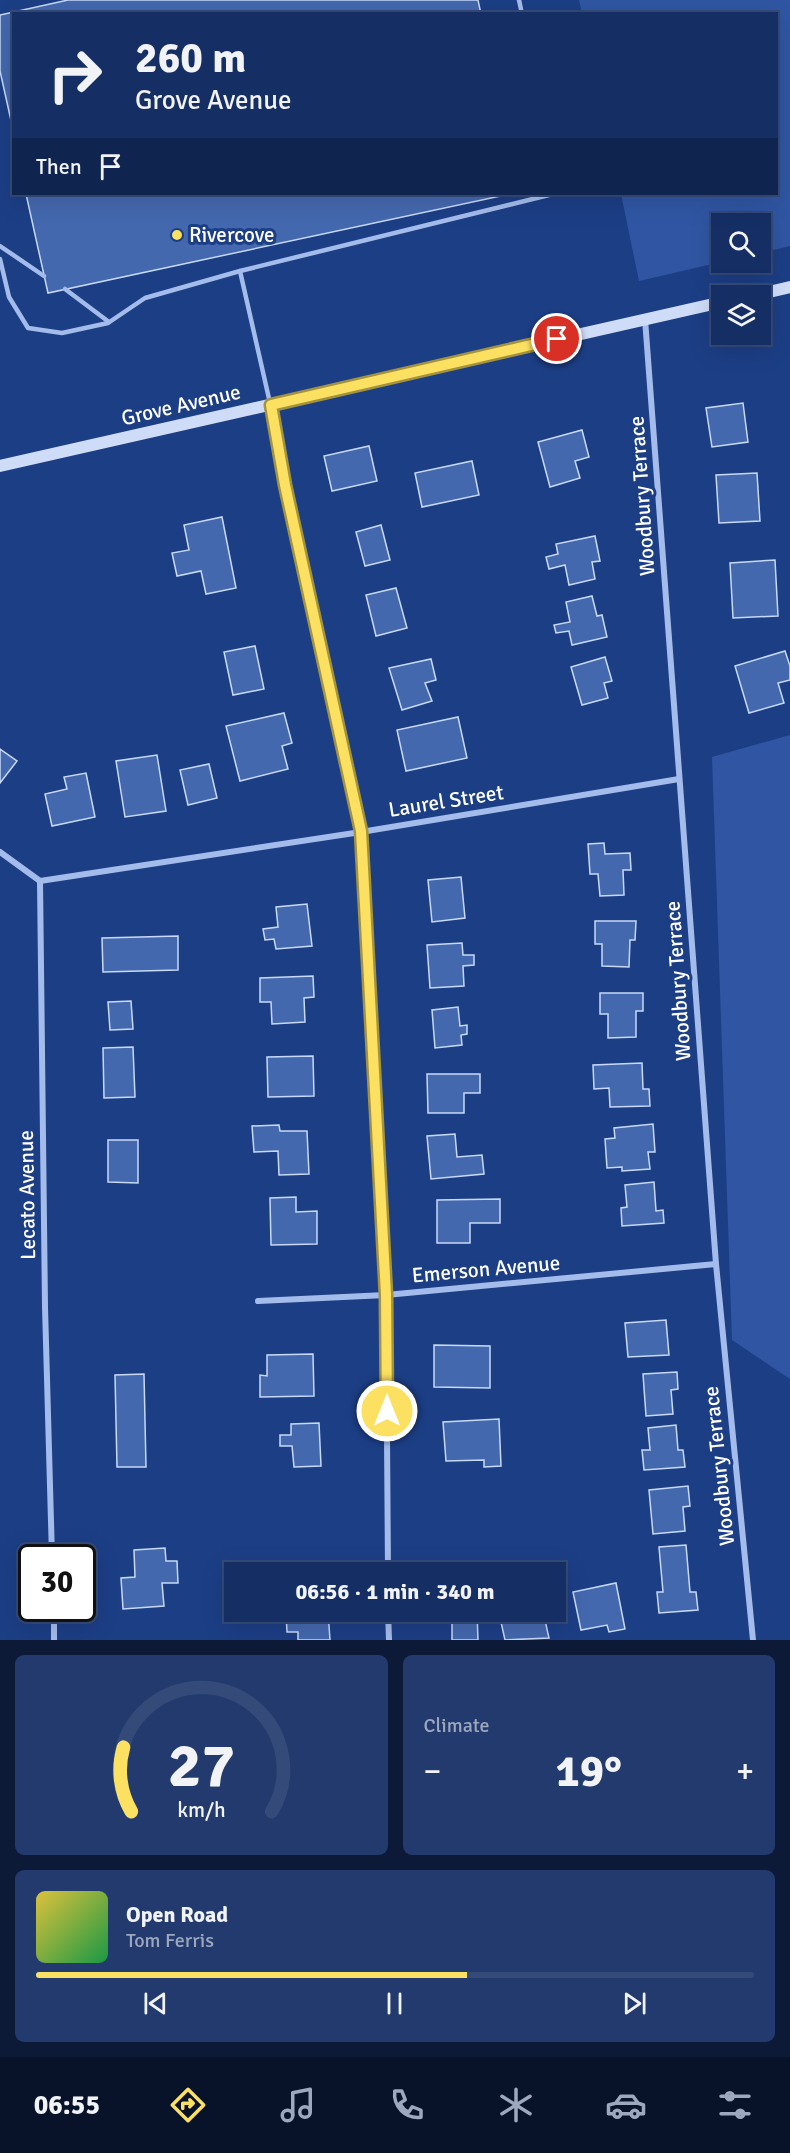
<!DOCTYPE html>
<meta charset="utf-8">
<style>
:root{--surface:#152e64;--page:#223a6d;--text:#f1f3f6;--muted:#9da8bf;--line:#344a78;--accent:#fbe061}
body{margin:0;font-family:Signika,sans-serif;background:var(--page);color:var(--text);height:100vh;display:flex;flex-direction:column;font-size:22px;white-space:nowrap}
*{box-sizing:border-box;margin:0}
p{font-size:20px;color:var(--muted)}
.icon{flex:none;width:33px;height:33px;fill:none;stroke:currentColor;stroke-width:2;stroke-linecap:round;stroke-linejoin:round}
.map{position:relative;height:1640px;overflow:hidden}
.drawer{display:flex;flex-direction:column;gap:15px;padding:15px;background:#0c1937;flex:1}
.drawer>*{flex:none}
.hud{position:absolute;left:12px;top:12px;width:766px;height:183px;border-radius:0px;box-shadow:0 6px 24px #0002,0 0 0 2px var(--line);background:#152e64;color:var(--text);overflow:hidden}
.controls{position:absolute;left:711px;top:213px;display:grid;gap:12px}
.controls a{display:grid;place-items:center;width:60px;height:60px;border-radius:0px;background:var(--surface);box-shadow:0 6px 24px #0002,0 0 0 2px var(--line);font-size:30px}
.speed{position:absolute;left:18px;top:1544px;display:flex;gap:12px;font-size:30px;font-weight:700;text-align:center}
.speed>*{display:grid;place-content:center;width:78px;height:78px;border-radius:50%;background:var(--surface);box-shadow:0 6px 24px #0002,0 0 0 2px var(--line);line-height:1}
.speed .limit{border:3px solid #111;border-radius:9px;background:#fff;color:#111}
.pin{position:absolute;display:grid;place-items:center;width:51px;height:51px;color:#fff;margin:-26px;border:3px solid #fff;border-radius:50%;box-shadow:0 2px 6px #0007}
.me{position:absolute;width:66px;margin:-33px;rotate:0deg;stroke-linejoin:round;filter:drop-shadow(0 0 4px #0008)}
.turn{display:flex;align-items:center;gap:21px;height:126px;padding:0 24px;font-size:27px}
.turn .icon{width:78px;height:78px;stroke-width:2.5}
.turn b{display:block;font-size:42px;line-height:51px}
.then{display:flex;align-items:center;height:57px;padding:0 24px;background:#0003;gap:12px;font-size:22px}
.big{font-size:45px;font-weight:800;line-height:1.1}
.drawer .widget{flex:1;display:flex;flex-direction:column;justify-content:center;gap:9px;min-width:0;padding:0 21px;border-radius:9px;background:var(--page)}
.drawer .dial{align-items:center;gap:0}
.dial svg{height:156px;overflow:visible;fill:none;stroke:var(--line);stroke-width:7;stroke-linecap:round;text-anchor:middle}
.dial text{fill:var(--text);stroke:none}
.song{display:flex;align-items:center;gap:18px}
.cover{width:72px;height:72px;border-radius:9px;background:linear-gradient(135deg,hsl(50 70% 55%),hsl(140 70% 35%))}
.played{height:6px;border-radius:3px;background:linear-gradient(90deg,var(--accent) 60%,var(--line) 60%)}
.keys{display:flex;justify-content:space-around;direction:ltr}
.heat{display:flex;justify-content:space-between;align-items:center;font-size:33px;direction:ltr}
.drawer .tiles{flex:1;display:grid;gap:15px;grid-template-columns:1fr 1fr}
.widget:last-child{grid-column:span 2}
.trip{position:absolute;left:224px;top:1562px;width:342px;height:60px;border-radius:0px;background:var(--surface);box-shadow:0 6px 24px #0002,0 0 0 2px var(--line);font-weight:800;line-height:60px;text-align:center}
.tabs{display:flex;height:96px;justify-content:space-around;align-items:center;background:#081228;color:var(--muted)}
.tabs .icon{width:42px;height:42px}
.tabs .active{color:var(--accent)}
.tabs b{font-size:27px;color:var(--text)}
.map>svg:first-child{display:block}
.green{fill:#3056a3}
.building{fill:#4468ae;stroke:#c8d9f8;stroke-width:1.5}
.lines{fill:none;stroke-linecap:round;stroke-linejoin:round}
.lane{stroke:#a4bceb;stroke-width:4.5}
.street{stroke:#a4bceb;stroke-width:6}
.secondary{stroke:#cfdcf8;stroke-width:12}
.route-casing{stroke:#a3923f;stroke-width:15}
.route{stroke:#fbe061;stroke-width:10}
.poi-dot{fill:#fbe061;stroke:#1c3e85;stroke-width:2}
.labels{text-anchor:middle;stroke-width:6;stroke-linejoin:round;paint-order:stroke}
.poi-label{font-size:21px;fill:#fff;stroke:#1c3e85;text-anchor:start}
.street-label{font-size:21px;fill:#fff;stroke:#1c3e85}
</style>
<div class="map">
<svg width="790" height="1640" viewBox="0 0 790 1640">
<rect width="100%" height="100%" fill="#1c3e85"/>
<!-- green -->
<g class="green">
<path d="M 579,0 L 790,0 L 790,246 L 761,253 L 760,224 L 722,224 L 721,262 L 639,281 L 621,194 L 777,194 L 777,14 L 582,13 Z"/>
<path d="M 790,735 L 790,1379 L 732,1340 L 712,757 Z"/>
</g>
<!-- building -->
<g class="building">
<path d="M 68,0 L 478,0 L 481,14 L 14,14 L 14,134 L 0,71 L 0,15 Z"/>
<path d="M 26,194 L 510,194 L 48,293 Z"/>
<path d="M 743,403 L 748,442 L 712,447 L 706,408 Z"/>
<path d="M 582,430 L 589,457 L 575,461 L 580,478 L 550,487 L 538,442 Z"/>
<path d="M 369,446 L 377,481 L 332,491 L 324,456 Z"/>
<path d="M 472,461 L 479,495 L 422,507 L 415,473 Z"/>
<path d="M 757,473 L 760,521 L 719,523 L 716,475 Z"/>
<path d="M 222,517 L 236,588 L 206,594 L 201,571 L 177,576 L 172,553 L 189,550 L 184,525 Z"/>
<path d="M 381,525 L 390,560 L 365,566 L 356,532 Z"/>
<path d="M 595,536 L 600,561 L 592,562 L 595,579 L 569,585 L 565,565 L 549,569 L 546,557 L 558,554 L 556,544 Z"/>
<path d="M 775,560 L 778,616 L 733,618 L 730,563 Z"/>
<path d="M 396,588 L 407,628 L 376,636 L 366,595 Z"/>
<path d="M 592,596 L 597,616 L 602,615 L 607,637 L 572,645 L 569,631 L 556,633 L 554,625 L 570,622 L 566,602 Z"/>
<path d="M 255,646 L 264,689 L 233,695 L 224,652 Z"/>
<path d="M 785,651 L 790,666 L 790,680 L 778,683 L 784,703 L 749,713 L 735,666 Z"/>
<path d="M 605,657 L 612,681 L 604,683 L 608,698 L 582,705 L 571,667 Z"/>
<path d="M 431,659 L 436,680 L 425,683 L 432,701 L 402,710 L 389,668 Z"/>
<path d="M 284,713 L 292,743 L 282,746 L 288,769 L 240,781 L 226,726 Z"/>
<path d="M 458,717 L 467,758 L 406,771 L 397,730 Z"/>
<path d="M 0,749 L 17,761 L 0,783 Z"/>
<path d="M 157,755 L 166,811 L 125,817 L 116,761 Z"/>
<path d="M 209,764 L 217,798 L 188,805 L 180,770 Z"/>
<path d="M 86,773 L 95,817 L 52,826 L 45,794 L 67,789 L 64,777 Z"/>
<path d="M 604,843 L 605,854 L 630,853 L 631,870 L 623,870 L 624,895 L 600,896 L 598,874 L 590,874 L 588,844 Z"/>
<path d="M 461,877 L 465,918 L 432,922 L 428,880 Z"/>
<path d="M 307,904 L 312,946 L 276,949 L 274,939 L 265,940 L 263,929 L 278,927 L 276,907 Z"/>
<path d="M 595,921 L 636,921 L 635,940 L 630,940 L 629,967 L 602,966 L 602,944 L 595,944 Z"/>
<path d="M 178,936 L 178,970 L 103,972 L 102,938 Z"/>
<path d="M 462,943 L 463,955 L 474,955 L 474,965 L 463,966 L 464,986 L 430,988 L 427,945 Z"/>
<path d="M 313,976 L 314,997 L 304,998 L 305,1022 L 272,1024 L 271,1002 L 260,1002 L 260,978 Z"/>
<path d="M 600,993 L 643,993 L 643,1011 L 636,1011 L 636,1037 L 608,1038 L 608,1014 L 600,1014 Z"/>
<path d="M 131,1001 L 133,1029 L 110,1030 L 108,1002 Z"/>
<path d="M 458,1007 L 460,1026 L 467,1025 L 467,1034 L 461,1035 L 462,1045 L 435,1048 L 432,1010 Z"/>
<path d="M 133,1047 L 135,1097 L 104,1098 L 103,1048 Z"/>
<path d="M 313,1056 L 314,1096 L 268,1097 L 267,1057 Z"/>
<path d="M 642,1063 L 643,1089 L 649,1089 L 650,1106 L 610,1107 L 609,1088 L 594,1089 L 593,1065 Z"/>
<path d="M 427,1074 L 480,1074 L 480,1093 L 464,1093 L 464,1113 L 428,1113 Z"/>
<path d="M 653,1124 L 655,1152 L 648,1152 L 650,1169 L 622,1171 L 622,1167 L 607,1168 L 605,1139 L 615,1138 L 614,1128 Z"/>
<path d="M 279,1125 L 280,1131 L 307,1131 L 309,1174 L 279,1175 L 278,1151 L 254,1152 L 252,1126 Z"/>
<path d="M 455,1134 L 457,1157 L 482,1155 L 484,1174 L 431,1179 L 427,1136 Z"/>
<path d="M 108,1140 L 138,1140 L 138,1183 L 108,1182 Z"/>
<path d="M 654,1182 L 656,1211 L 663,1210 L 664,1223 L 622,1226 L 621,1208 L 627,1207 L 625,1185 Z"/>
<path d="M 296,1197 L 296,1212 L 317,1211 L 317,1244 L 271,1245 L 270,1198 Z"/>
<path d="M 500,1199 L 500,1223 L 470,1223 L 470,1243 L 437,1243 L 437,1200 Z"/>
<path d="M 666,1320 L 669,1355 L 628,1357 L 625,1323 Z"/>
<path d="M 434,1345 L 490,1346 L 490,1388 L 434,1387 Z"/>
<path d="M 313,1354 L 314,1396 L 260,1397 L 260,1375 L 267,1376 L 267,1355 Z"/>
<path d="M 677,1372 L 678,1389 L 671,1390 L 673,1414 L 646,1416 L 643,1374 Z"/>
<path d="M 144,1374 L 146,1467 L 117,1467 L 115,1375 Z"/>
<path d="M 499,1419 L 501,1466 L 484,1467 L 484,1460 L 446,1461 L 443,1422 Z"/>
<path d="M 319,1423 L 321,1466 L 294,1467 L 292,1446 L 280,1446 L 280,1435 L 291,1435 L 291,1424 Z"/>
<path d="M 676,1425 L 678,1450 L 683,1450 L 685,1467 L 644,1470 L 642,1450 L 650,1450 L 648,1428 Z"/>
<path d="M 688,1486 L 690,1506 L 683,1507 L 685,1531 L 653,1534 L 649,1490 Z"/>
<path d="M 686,1545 L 690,1592 L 696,1592 L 698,1610 L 659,1613 L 657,1592 L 663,1592 L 659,1547 Z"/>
<path d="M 165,1548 L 166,1561 L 177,1561 L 178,1583 L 162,1583 L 164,1606 L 123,1609 L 121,1578 L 135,1577 L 134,1550 Z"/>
<path d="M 616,1583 L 625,1629 L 609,1632 L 607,1625 L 581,1630 L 573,1592 Z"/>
<path d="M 298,1611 L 328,1611 L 330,1640 L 298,1640 L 298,1632 L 287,1632 L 286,1614 L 298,1614 Z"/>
<path d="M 452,1611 L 477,1611 L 478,1640 L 452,1640 Z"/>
<path d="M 522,1611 L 543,1611 L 549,1638 L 505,1640 L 501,1622 L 523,1618 Z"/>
</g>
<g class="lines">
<!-- lane -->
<g class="lane">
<path d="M 519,0 L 522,14"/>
<path d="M 0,246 L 44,276"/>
<path d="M 0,259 L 9,297 L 28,328 L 62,333 L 108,323 L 145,298 L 240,271 L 553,194"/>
<path d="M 240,271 L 270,403"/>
<path d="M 65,289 L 109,322"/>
</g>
<!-- street -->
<g class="street">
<path d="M 645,319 L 716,1264 L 753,1640"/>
<path d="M 271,404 L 286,485 L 361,832 L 386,1295 L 388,1572"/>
<path d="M 0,852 L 40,881 L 45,1307 L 52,1557"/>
<path d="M 40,881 L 361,832 L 679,779"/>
<path d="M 258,1301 L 386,1295 L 716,1264"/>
<path d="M 54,1608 L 54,1640"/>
<path d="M 388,1611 L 389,1640"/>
</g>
<!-- secondary -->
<g class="secondary">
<path d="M 752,296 L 790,287"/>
<path d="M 0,466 L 722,302"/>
</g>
</g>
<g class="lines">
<!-- route casing -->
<g class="route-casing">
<path id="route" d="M 387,1411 L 386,1295 L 361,831 L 285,485 L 271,405 L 557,339"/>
</g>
<!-- route -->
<use href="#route" class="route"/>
</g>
<!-- markers -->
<circle class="poi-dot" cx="177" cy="235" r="6"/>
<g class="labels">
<!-- poi labels -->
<g class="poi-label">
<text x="189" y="242">Rivercove</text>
</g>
<!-- street labels -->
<g class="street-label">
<text transform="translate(181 405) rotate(-13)" y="7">Grove Avenue</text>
<text transform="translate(642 496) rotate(-94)" y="7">Woodbury Terrace</text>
<text transform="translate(446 801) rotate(-9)" y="7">Laurel Street</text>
<text transform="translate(678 981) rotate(-94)" y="7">Woodbury Terrace</text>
<text transform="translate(27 1195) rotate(-91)" y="7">Lecato Avenue</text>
<text transform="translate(486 1269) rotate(-5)" y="7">Emerson Avenue</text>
<text transform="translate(719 1466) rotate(-96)" y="7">Woodbury Terrace</text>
</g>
</g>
</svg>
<div class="controls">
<a><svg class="icon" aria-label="search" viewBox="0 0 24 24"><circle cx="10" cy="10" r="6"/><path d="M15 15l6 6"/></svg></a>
<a><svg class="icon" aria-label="layers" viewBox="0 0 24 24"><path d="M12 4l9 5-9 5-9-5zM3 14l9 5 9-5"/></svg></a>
</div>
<div class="speed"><div class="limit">30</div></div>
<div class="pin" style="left:557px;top:339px;background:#d93025"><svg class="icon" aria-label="arrive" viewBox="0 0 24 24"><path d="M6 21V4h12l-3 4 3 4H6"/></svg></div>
<svg class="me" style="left:387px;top:1411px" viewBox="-20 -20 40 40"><circle r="17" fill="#fbe061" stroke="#fff" stroke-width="3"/><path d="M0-11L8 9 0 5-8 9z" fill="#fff"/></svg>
<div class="trip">06:56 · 1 min · 340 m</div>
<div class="hud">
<div class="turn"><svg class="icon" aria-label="right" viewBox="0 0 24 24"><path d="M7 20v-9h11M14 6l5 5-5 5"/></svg><div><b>260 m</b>Grove Avenue</div></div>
<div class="then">Then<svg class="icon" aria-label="arrive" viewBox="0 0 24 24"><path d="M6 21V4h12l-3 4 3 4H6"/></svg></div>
</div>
</div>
<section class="drawer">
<div class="tiles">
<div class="widget dial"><svg viewBox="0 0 100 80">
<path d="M14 69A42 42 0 1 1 86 69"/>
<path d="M14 69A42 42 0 0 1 10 36" stroke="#fbe061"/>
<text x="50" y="56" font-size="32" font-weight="700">27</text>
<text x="50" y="72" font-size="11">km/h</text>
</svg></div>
<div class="widget"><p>Climate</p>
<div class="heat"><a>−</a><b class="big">19°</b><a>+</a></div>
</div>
<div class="widget">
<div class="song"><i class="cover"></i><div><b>Open Road</b><p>Tom Ferris</p></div></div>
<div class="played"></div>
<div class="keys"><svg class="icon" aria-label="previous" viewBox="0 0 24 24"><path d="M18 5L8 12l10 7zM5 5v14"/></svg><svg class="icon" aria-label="pause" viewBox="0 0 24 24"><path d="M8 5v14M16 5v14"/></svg><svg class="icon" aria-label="next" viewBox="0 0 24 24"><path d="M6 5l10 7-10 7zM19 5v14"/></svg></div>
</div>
</div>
</section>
<nav class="tabs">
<b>06:55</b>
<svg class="icon active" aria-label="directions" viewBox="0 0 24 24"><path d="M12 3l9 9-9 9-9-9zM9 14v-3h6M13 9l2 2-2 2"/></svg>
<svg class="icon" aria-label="music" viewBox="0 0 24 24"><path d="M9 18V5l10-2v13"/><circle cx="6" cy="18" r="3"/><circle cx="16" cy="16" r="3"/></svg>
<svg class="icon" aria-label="phone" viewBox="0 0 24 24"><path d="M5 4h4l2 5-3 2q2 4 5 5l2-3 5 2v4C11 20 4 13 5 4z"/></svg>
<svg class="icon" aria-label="climate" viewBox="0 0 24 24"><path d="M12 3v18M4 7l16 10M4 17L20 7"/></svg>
<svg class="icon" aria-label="car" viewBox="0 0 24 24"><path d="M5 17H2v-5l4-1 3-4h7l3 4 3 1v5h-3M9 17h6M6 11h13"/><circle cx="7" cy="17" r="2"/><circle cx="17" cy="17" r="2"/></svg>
<svg class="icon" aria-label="filters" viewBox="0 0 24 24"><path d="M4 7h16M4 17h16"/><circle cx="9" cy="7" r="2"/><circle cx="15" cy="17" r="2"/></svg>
</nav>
